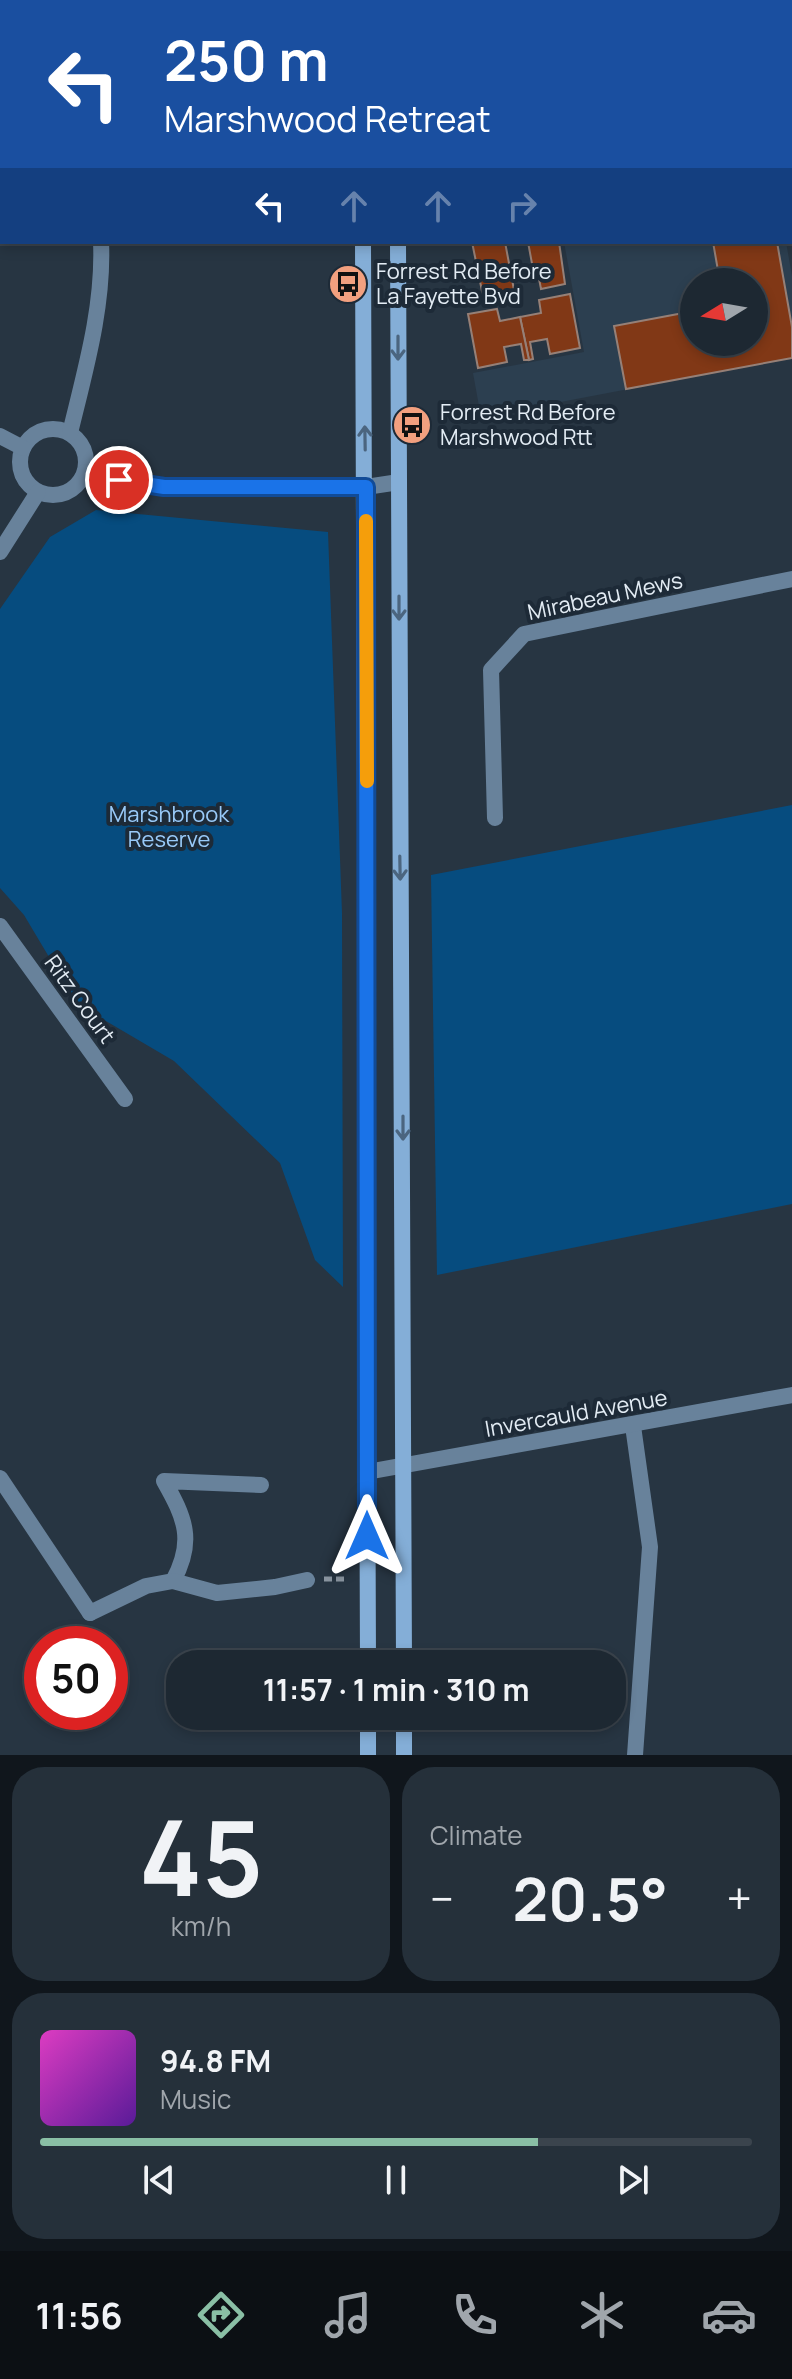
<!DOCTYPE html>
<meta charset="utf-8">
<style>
:root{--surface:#1d2832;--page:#25303a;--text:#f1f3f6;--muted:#a0a6ac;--line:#3b444d;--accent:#8abfa5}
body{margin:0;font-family:Manrope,sans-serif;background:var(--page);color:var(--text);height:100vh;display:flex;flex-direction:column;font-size:30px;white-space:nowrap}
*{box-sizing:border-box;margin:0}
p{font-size:26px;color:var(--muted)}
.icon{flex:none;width:44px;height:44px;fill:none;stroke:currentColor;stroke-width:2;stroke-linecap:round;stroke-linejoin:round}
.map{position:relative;height:1755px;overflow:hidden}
.details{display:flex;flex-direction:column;gap:12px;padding:12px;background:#10161c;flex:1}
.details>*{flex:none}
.top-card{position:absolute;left:0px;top:0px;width:792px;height:244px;box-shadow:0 4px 12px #0003,0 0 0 2px var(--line);background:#1a4fa0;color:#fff;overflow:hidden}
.needle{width:52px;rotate:259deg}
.buttons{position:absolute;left:680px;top:268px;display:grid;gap:16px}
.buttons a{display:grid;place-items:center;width:88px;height:88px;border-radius:50%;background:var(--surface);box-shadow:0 4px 12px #0003,0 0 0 2px var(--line);font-size:40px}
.speed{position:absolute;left:24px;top:1626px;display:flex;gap:16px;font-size:40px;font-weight:700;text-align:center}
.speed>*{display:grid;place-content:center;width:104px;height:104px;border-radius:50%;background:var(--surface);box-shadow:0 4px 12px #0003,0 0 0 2px var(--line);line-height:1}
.speed .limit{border:12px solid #d22;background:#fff;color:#111}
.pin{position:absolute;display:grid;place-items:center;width:68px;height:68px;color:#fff;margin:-34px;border:4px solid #fff;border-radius:50%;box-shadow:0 2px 8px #0007}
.me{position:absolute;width:88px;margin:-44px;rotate:0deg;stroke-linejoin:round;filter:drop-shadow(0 0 6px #0008)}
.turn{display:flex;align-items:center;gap:28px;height:168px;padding:0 32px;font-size:36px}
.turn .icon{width:104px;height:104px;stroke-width:2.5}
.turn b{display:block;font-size:56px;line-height:68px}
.lanes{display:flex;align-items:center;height:76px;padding:0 32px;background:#0003;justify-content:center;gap:40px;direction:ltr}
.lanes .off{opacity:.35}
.big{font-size:60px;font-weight:700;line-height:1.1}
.details .tile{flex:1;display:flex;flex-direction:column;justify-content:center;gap:12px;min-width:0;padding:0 28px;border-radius:32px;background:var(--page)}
.details .dial{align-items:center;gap:0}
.dial b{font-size:104px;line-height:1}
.song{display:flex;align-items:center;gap:24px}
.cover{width:96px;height:96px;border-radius:12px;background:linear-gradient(135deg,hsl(310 70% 55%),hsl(270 70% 35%))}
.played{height:8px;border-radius:4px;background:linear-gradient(90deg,var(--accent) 70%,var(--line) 70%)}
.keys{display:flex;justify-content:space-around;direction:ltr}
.heat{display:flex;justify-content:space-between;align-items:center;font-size:44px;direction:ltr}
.details .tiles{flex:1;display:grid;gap:12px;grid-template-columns:1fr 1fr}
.tile:last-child{grid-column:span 2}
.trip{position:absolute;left:166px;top:1650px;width:460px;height:80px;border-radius:32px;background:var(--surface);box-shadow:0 4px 12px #0003,0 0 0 2px var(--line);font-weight:700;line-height:80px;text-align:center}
.tab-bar{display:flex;height:128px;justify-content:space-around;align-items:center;background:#0c1014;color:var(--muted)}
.tab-bar .icon{width:56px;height:56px}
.tab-bar .selected{color:var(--accent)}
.tab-bar b{font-size:36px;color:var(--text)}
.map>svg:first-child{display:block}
.built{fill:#2c3f50;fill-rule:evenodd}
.green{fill:#064c7f}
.building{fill:#813816;stroke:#968077;stroke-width:2}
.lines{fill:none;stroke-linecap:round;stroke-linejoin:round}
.path{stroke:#8a95a0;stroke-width:5;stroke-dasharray:8 4;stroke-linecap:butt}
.lane{stroke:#68829b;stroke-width:16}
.street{stroke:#68829b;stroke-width:16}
.secondary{stroke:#84aed7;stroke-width:16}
.oneway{stroke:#4b657f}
.route-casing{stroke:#114b97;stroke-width:20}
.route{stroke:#1a73e8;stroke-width:14}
.slow{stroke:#f59e0b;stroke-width:14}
.labels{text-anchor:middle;stroke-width:8;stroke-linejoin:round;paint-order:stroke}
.poi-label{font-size:22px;fill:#e3ecf4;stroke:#1d2a37;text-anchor:start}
.street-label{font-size:22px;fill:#e3ecf4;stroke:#1d2a37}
.park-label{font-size:22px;fill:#99caf9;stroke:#1d2a37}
</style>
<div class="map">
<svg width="792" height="1755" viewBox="0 0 792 1755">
<rect width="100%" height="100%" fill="#273542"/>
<!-- built -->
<path class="built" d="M 564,242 L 786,242 L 792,276 L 792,358 L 481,417 L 473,373 L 584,352 ZM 694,282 L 754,282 L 754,342 L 694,342 Z"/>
<!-- green -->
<g class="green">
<path d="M 96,510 L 328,532 L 342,913 L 343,1287 L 315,1260 L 280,1163 L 174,1061 L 77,1004 L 24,915 L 0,888 L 0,609 L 50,537 Z"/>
<path d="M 792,805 L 792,1204 L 437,1275 L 431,875 Z"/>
</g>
<!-- building -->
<g class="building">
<path d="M 472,242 L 505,242 L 514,290 L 483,296 Z"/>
<path d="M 528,242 L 559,242 L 565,284 L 541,289 L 537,268 L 533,269 Z"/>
<path d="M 713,242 L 777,242 L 792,327 L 792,358 L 626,389 L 614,326 L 694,311 L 694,342 L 754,342 L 754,282 L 720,282 Z"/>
<path d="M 570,294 L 580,348 L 550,354 L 547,339 L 530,342 L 533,359 L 529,360 L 520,317 L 541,313 L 539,300 Z"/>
<path d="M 497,309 L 500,321 L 520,317 L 529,360 L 524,360 L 521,344 L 504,347 L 507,362 L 478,368 L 468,314 Z"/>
</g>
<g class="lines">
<!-- path -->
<path class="path" d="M 324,1579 L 346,1579"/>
<!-- lane -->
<g class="lane">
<path d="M 173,1581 C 195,1541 185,1518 164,1481 L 261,1485"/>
<path d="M 90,1613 L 146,1586 L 173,1581 L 217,1593 L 275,1587 L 307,1580"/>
</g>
<!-- street -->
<g class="street">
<path d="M 655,0 L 656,2"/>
<path d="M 95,2 L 95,0"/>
<path d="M 790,119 L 792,118"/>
<circle cx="53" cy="462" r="33"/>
<path d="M 70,433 C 85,371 104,306 101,242"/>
<path d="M 0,436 L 23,448"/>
<path d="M 85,472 L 164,487 L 366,487 L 399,482"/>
<path d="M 0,552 L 38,492"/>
<path d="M 495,818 L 491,670 L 524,634 L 792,579"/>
<path d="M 0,926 L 125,1099"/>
<path d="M 633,1426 L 650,1547 L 635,1755"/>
<path d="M 367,1472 L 792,1395"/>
<path d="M 0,1478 L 90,1613"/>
</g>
<!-- secondary -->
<g class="secondary">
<path d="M 394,0 L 394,2"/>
<path d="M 363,2 L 363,0"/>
<path d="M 363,242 L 368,1664"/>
<path d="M 398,242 L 404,1664"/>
<path d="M 368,1716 L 368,1755"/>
<path d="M 404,1716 L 404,1755"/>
</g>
</g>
<!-- one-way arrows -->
<defs><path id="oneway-shaft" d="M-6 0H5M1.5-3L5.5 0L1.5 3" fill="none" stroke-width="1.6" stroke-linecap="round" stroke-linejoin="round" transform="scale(2)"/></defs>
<g class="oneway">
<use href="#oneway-shaft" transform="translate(398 348) rotate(90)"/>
<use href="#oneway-shaft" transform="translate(365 438) rotate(-91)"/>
<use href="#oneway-shaft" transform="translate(399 608) rotate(90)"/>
<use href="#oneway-shaft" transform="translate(400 868) rotate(89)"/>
<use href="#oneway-shaft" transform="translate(403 1128) rotate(90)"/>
</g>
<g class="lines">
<!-- route casing -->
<g class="route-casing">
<path id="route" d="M 119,480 L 164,487 L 366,487 L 367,1536"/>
</g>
<!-- route -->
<use href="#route" class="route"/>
<!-- slow -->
<path class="slow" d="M 366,521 L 367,781"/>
</g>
<!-- icons -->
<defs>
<g id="bus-disc" transform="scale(2)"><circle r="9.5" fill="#f2a07f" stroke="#1d2a37"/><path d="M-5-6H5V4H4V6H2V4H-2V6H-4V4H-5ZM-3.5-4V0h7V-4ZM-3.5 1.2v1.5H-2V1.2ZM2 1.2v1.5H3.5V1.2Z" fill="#111"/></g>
</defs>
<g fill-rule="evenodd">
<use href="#bus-disc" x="348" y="284"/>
<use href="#bus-disc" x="412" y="425"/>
</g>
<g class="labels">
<!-- poi labels -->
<g class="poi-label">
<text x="376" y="279">Forrest Rd Before<tspan x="376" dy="25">La Fayette Bvd</tspan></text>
<text x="440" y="420">Forrest Rd Before<tspan x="440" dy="25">Marshwood Rtt</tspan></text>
</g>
<!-- street labels -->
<g class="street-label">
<text transform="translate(605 596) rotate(-12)" y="8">Mirabeau Mews</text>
<text transform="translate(80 999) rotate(54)" y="8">Ritz Court</text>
<text transform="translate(576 1413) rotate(-10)" y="8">Invercauld Avenue</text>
</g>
<!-- park labels -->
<g class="park-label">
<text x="169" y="822">Marshbrook<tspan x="169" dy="25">Reserve</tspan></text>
</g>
</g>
</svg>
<div class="buttons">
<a><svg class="needle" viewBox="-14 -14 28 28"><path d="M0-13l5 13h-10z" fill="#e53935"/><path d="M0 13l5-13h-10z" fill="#a0a6ac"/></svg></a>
</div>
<div class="speed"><div class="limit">50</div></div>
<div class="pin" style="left:119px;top:480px;background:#d93025"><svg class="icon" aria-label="arrive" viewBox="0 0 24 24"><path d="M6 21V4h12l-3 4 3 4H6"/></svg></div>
<svg class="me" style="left:367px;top:1536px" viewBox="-20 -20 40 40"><path d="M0-17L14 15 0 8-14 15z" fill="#1a73e8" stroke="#fff" stroke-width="4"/></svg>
<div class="trip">11:57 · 1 min · 310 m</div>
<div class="top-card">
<div class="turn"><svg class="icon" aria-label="left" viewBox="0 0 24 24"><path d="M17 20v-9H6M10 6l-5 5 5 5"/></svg><div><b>250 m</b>Marshwood Retreat</div></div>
<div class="lanes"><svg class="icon" aria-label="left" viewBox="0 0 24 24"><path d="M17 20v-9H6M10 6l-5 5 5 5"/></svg><svg class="icon off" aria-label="ahead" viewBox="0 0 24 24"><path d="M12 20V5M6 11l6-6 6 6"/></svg><svg class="icon off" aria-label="ahead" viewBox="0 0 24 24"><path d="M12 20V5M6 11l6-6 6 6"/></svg><svg class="icon off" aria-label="right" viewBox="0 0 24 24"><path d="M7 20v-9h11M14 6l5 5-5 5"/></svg></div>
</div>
</div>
<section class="details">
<div class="tiles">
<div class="tile dial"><b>45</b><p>km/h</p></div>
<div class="tile"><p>Climate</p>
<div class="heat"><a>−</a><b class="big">20.5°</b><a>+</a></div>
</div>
<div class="tile">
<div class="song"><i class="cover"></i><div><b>94.8 FM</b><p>Music</p></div></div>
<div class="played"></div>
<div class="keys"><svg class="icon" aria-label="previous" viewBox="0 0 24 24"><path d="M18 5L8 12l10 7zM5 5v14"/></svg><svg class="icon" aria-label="pause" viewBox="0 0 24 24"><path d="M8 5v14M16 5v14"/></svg><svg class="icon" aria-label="next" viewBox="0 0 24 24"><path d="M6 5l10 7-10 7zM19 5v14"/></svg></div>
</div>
</div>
</section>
<nav class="tab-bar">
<b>11:56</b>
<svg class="icon selected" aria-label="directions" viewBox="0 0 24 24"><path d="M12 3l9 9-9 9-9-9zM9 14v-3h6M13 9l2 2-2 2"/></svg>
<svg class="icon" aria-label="music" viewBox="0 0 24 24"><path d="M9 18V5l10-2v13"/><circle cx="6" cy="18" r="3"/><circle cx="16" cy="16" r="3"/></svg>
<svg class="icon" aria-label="phone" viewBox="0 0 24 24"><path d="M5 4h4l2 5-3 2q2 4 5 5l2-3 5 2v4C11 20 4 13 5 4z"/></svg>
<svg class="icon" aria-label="climate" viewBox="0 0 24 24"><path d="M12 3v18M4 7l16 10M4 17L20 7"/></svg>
<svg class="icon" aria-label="car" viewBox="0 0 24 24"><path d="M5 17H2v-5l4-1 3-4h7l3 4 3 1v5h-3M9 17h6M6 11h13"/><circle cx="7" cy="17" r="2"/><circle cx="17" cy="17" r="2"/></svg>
</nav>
